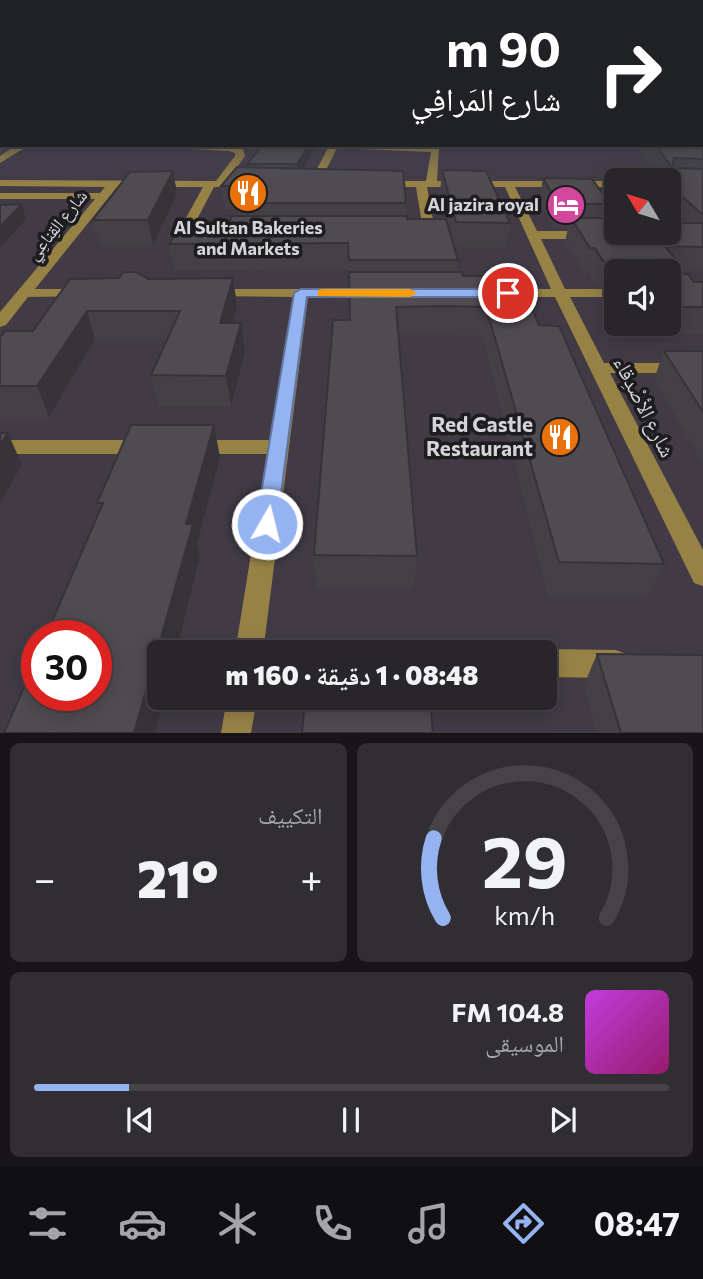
<!DOCTYPE html>
<html lang="ar">
<meta charset="utf-8">
<style>
:root{--surface:#29262b;--page:#312e33;--text:#f1f3f6;--muted:#a5a5a9;--line:#454347;--accent:#95b2f1}
body{margin:0;font-family:Commissioner,"Noto Naskh Arabic",sans-serif;background:var(--page);color:var(--text);direction:rtl;height:100vh;display:flex;flex-direction:column;font-size:26px;white-space:nowrap}
*{box-sizing:border-box;margin:0}
p{font-size:23px;color:var(--muted)}
.icon{flex:none;width:38px;height:38px;fill:none;stroke:currentColor;stroke-width:2;stroke-linecap:round;stroke-linejoin:round}
.map{position:relative;height:733px;overflow:hidden;direction:ltr}
.panel{display:flex;flex-direction:column;gap:10px;padding:10px;background:#171518;flex:1}
.panel>*{flex:none}
.hud{position:absolute;left:0px;top:0px;width:704px;height:147px;box-shadow:0 4px 18px #0003,0 0 0 2px var(--line);direction:rtl;background:#202124;color:#fff;overflow:hidden}
.needle{width:46px;rotate:308deg}
.tools{position:absolute;left:604px;top:168px;display:grid;gap:14px}
.tools a{display:grid;place-items:center;width:77px;height:77px;border-radius:10px;background:var(--surface);box-shadow:0 4px 18px #0003,0 0 0 2px var(--line);font-size:35px}
.speed{position:absolute;left:21px;top:620px;display:flex;gap:14px;font-size:35px;font-weight:700;text-align:center}
.speed>*{display:grid;place-content:center;width:91px;height:91px;border-radius:50%;background:var(--surface);box-shadow:0 4px 18px #0003,0 0 0 2px var(--line);line-height:1}
.speed .limit{border:10px solid #d22;background:#fff;color:#111}
.pin{position:absolute;display:grid;place-items:center;width:60px;height:60px;color:#fff;margin:-30px;border:4px solid #fff;border-radius:50%;box-shadow:0 2px 7px #0007}
.me{position:absolute;width:77px;margin:-38px;rotate:8deg;stroke-linejoin:round;filter:drop-shadow(0 0 5px #0008)}
.turn{display:flex;align-items:center;gap:24px;height:147px;padding:0 28px;font-size:32px}
.turn .icon{width:91px;height:91px;stroke-width:2.5}
.turn b{display:block;font-size:49px;line-height:60px}
.big{font-size:52px;font-weight:800;line-height:1.1}
.panel .card{flex:1;display:flex;flex-direction:column;justify-content:center;gap:10px;min-width:0;padding:0 24px;border-radius:10px;background:var(--page)}
.panel .dial{align-items:center;gap:0}
.dial svg{height:182px;overflow:visible;fill:none;stroke:var(--line);stroke-width:7;stroke-linecap:round;text-anchor:middle}
.dial text{fill:var(--text);stroke:none}
.song{display:flex;align-items:center;gap:21px}
.cover{width:84px;height:84px;border-radius:10px;background:linear-gradient(135deg,hsl(290 70% 55%),hsl(320 70% 35%))}
.played{height:7px;border-radius:4px;background:linear-gradient(90deg,var(--accent) 15%,var(--line) 15%)}
.keys{display:flex;justify-content:space-around;direction:ltr}
.heat{display:flex;justify-content:space-between;align-items:center;font-size:38px;direction:ltr}
.panel .tiles{flex:1;display:grid;gap:10px;grid-template-columns:1fr 1fr}
.card:last-child{grid-column:span 2}
.trip{position:absolute;left:147px;top:640px;width:410px;height:70px;border-radius:10px;background:var(--surface);box-shadow:0 4px 18px #0003,0 0 0 2px var(--line);font-weight:800;line-height:70px;text-align:center;direction:rtl}
.tab-bar{display:flex;height:112px;justify-content:space-around;align-items:center;background:#100f11;color:var(--muted)}
.tab-bar .icon{width:49px;height:49px}
.tab-bar .on{color:var(--accent)}
.tab-bar b{font-size:32px;color:var(--text)}
.map>svg:first-child{display:block}
.built{fill:#423b46;fill-rule:evenodd}
.lines{fill:none;stroke-linecap:round;stroke-linejoin:round}
.minor{fill:#978246;fill-rule:evenodd}
.wall{fill:#444046}
.shaded-wall{fill:#373439}
.building{fill:#4f4b51;stroke:#373439;stroke-width:2}
.route{fill:#95b2f1;stroke:#61749d;stroke-width:2}
.slow{fill:#f59e0b}
.labels{text-anchor:middle;stroke-width:7;stroke-linejoin:round;paint-order:stroke}
.far-poi-label{font-size:18px;font-weight:bold;fill:#d5d3d6;stroke:#1d1c1e;text-anchor:end}
.far-street-label{font-size:18px;fill:#d5d3d6;stroke:#1d1c1e}
.street-label{font-size:21px;fill:#d5d3d6;stroke:#1d1c1e}
.poi-label{font-size:21px;font-weight:bold;fill:#d5d3d6;stroke:#1d1c1e;text-anchor:end}
</style>
<div class="map">
<svg width="703" height="733" viewBox="0 0 703 733">
<rect width="100%" height="100%" fill="#373339"/>
<!-- built -->
<path class="built" d="M 0,83 L 2,145 L 702,145 L 703,83 L 703,733 L 0,733 ZM 616,180 L 668,180 L 668,233 L 616,233 ZM 616,271 L 668,271 L 668,324 L 616,324 ZM 37,635 L 96,635 L 96,695 L 37,695 ZM 159,653 L 544,653 L 544,698 L 159,698 Z"/>
<g class="lines">
<!-- minor -->
<g class="minor">
<rect x="702" y="108" width="1" height="5"/>
<rect x="702" y="125" width="1" height="6"/>
<path d="M 17,145 L 29,145 L 0,163 L 0,156 Z"/>
<path d="M 167,145 L 229,145 L 243,149 L 245,156 L 227,181 L 245,181 L 250,184 L 245,187 L 214,187 L 193,227 L 208,235 L 202,239 L 186,234 L 181,227 L 203,187 L 117,187 L 35,289 L 81,289 L 86,290 L 88,293 L 86,296 L 28,297 L 6,325 L 0,327 L 0,312 L 95,199 L 0,199 L 0,193 L 100,193 L 105,187 L 0,186 L 0,180 L 216,181 L 235,156 L 235,153 L 229,151 L 172,148 Z"/>
<path d="M 323,145 L 439,147 L 437,181 L 616,181 L 616,187 L 515,187 L 537,231 L 588,231 L 594,235 L 588,239 L 541,239 L 565,289 L 616,289 L 616,297 L 570,297 L 604,363 L 703,363 L 703,373 L 610,373 L 703,550 L 703,586 L 694,583 L 555,297 L 501,297 L 494,293 L 501,289 L 551,289 L 505,187 L 427,187 L 434,225 L 415,238 L 409,234 L 422,224 L 416,187 L 382,187 L 377,184 L 382,181 L 426,181 L 431,152 L 337,148 L 318,186 L 310,186 L 309,184 L 328,148 Z"/>
<path d="M 214,289 L 371,289 L 378,293 L 371,297 L 308,297 L 263,653 L 235,653 L 267,454 L 197,454 L 190,452 L 187,447 L 190,442 L 197,440 L 270,440 L 293,297 L 209,296 L 207,293 L 209,290 Z"/>
<path d="M 0,440 L 144,440 L 151,442 L 154,447 L 151,452 L 144,454 L 0,454 Z"/>
<path d="M 544,649 L 616,650 L 626,654 L 630,664 L 626,674 L 616,678 L 544,677 L 544,653 L 535,653 Z"/>
<path d="M 227,698 L 257,698 L 251,733 L 221,733 Z"/>
</g>
</g>
<!-- wall -->
<g class="wall">
<path d="M 2,106 L 2,145 L 11,145 L 5,149 L 0,148 L 0,107 Z"/>
<path d="M 703,135 L 703,271 L 675,271 L 675,273 L 694,282 L 703,282 L 703,334 L 623,333 L 618,324 L 668,324 L 668,271 L 616,271 L 616,321 L 604,300 L 608,287 L 596,286 L 588,272 L 584,272 L 565,242 L 568,228 L 553,228 L 539,201 L 543,178 L 610,204 L 607,218 L 616,233 L 679,223 L 668,212 L 668,180 L 655,180 L 657,175 L 641,151 L 642,145 L 702,145 Z"/>
<path d="M 250,145 L 317,145 L 303,169 L 406,203 L 405,216 L 407,219 L 450,231 L 440,193 L 442,170 L 510,223 L 506,248 L 455,247 L 458,260 L 457,272 L 539,325 L 664,564 L 648,596 L 548,595 L 482,336 L 445,335 L 398,335 L 417,556 L 414,588 L 316,588 L 314,555 L 350,320 L 349,269 L 174,270 L 169,244 L 230,221 L 238,216 L 237,209 L 224,209 L 221,186 L 248,168 L 247,164 L 256,153 L 251,153 Z"/>
<path d="M 173,171 L 177,194 L 153,245 L 99,245 L 93,220 Z"/>
<path d="M 233,278 L 237,306 L 232,323 L 241,323 L 245,352 L 231,406 L 159,406 L 151,375 L 167,339 L 95,339 L 49,417 L 0,417 L 0,337 L 33,331 L 148,279 Z"/>
<path d="M 664,351 L 703,351 L 703,464 L 654,379 Z"/>
<path d="M 220,457 L 197,544 L 200,556 L 159,698 L 164,698 L 155,733 L 4,733 L 100,511 L 97,503 Z"/>
<path d="M 597,654 L 703,733 L 597,733 L 584,685 Z"/>
</g>
<!-- shaded-wall -->
<g class="shaded-wall">
<path d="M 309,145 L 317,145 L 298,177 L 297,164 Z"/>
<path d="M 173,171 L 177,194 L 153,245 L 148,220 Z"/>
<path d="M 22,204 L 26,219 L 0,248 L 0,227 Z"/>
<path d="M 233,278 L 237,306 L 225,352 L 220,323 Z"/>
<path d="M 87,311 L 95,339 L 49,417 L 37,386 Z"/>
<path d="M 241,323 L 245,352 L 231,406 L 226,376 Z"/>
<path d="M 214,425 L 220,457 L 197,544 L 200,556 L 176,653 L 159,653 L 159,698 L 164,698 L 155,733 L 134,733 L 186,524 Z"/>
<path d="M 8,433 L 22,465 L 0,502 L 0,445 Z"/>
</g>
<!-- building -->
<g class="building">
<path d="M 2,106 L 2,136 L 1,137 L 0,137 L 0,107 Z"/>
<path d="M 702,135 L 703,135 L 703,159 L 674,158 L 672,168 L 656,145 L 702,145 Z"/>
<path d="M 263,145 L 309,145 L 297,164 L 247,164 Z"/>
<path d="M 237,167 L 403,171 L 406,203 L 237,203 L 243,186 L 221,186 Z"/>
<path d="M 673,168 L 703,169 L 703,215 L 668,184 L 668,180 L 665,180 L 657,173 L 676,173 Z"/>
<path d="M 442,170 L 486,171 L 510,223 L 456,222 Z"/>
<path d="M 173,171 L 148,220 L 93,220 L 130,172 Z"/>
<path d="M 543,178 L 592,179 L 610,204 L 558,204 Z"/>
<path d="M 22,204 L 0,227 L 0,205 Z"/>
<path d="M 232,216 L 407,216 L 407,219 L 446,219 L 458,260 L 349,260 L 348,243 L 169,244 L 184,221 L 230,221 Z"/>
<path d="M 571,218 L 616,218 L 616,233 L 668,233 L 668,223 L 703,223 L 703,247 L 665,246 L 677,261 L 674,264 L 675,273 L 688,274 L 694,282 L 703,282 L 703,307 L 668,307 L 668,271 L 625,271 L 625,262 L 603,261 L 595,248 L 590,248 Z"/>
<path d="M 123,272 L 136,272 L 148,279 L 233,278 L 220,323 L 241,323 L 226,376 L 151,375 L 180,311 L 87,311 L 37,386 L 0,386 L 0,337 L 5,331 L 33,331 L 70,279 L 119,278 Z"/>
<path d="M 349,272 L 462,272 L 463,276 L 518,276 L 539,325 L 559,326 L 664,564 L 559,562 L 486,307 L 448,306 L 396,307 L 417,556 L 314,555 L 333,320 L 350,320 Z"/>
<path d="M 611,274 L 616,274 L 616,282 Z"/>
<path d="M 664,351 L 703,351 L 703,412 Z"/>
<path d="M 131,425 L 214,425 L 186,524 L 193,524 L 134,733 L 4,733 L 37,657 L 37,695 L 96,695 L 96,635 L 46,635 L 103,503 L 97,503 Z"/>
<path d="M 0,433 L 8,433 L 0,445 Z"/>
<path d="M 597,654 L 703,655 L 703,733 L 621,733 Z"/>
<path d="M 305,698 L 430,698 L 433,733 L 302,733 Z"/>
</g>
<!-- sky -->
<linearGradient id="sky" x2="0" y2="1"><stop stop-color="#1e1c1f"/><stop offset="0.45" stop-color="#4d505f"/><stop offset="1" stop-color="#4d505f" stop-opacity="0"/></linearGradient>
<rect width="703" height="185" fill="url(#sky)"/>
<!-- route -->
<path class="route" d="M 301,289 L 508,289 L 515,293 L 508,297 L 307,297 L 277,524 L 274,530 L 267,532 L 259,530 L 256,524 L 294,293 Z"/>
<!-- slow -->
<path class="slow" d="M 322,289 L 410,289 L 417,293 L 410,297 L 318,296 L 318,290 Z"/>
<!-- icons -->
<defs>
<g id="restaurant-disc" transform="scale(2.0125)"><circle r="9.5" fill="#e8710a" stroke="#1d1c1e"/><path d="M-5-6h1v4h1v-4h1v4h1v-4h1v5L-1.5 .5V6h-2V.5L-5-1ZM5-6V6H3V1.5H1.5Q1.5-4 5-6Z" fill="#fff"/></g>
<g id="hotel-disc" transform="scale(2.0125)"><circle r="9.5" fill="#d1479c" stroke="#1d1c1e"/><path d="M-6-4.5h1.5V1H6V5H4.5V3h-9V5H-6ZM-4 0a1.8 1.8 0 1 1 3.6 0ZM.5 0V-2.5h3Q6-2.5 6 0Z" fill="#fff"/></g>
</defs>
<g fill-rule="evenodd">
<use href="#restaurant-disc" x="248" y="193"/>
<use href="#hotel-disc" x="566" y="205"/>
<use href="#restaurant-disc" x="560" y="437"/>
</g>
<g class="labels">
<!-- far-poi labels -->
<g class="far-poi-label">
<text x="539" y="211">Al jazira royal</text>
<text x="248" y="234" text-anchor="middle">Al Sultan Bakeries<tspan x="248" dy="21">and Markets</tspan></text>
</g>
<!-- far-street labels -->
<g class="far-street-label">
<text transform="translate(57 225) rotate(-51)" y="6">شارع القِناعِي</text>
</g>
<!-- street labels -->
<g class="street-label">
<text transform="translate(644 407) rotate(63)" y="7">شارع الأصْدِقاء</text>
</g>
<!-- poi labels -->
<g class="poi-label">
<text x="533" y="432">Red Castle<tspan x="533" dy="24">Restaurant</tspan></text>
</g>
</g>
</svg>
<div class="tools">
<a><svg class="needle" viewBox="-14 -14 28 28"><path d="M0-13l5 13h-10z" fill="#e53935"/><path d="M0 13l5-13h-10z" fill="#a5a5a9"/></svg></a>
<a><svg class="icon" aria-label="sound" viewBox="0 0 24 24"><path d="M4 9h4l5-4v14l-5-4H4zM17 9q2 3 0 6"/></svg></a>
</div>
<div class="speed"><div class="limit">30</div></div>
<div class="pin" style="left:508px;top:293px;background:#d93025"><svg class="icon" aria-label="arrive" viewBox="0 0 24 24"><path d="M6 21V4h12l-3 4 3 4H6"/></svg></div>
<svg class="me" style="left:267px;top:524px" viewBox="-20 -20 40 40"><circle r="17" fill="#95b2f1" stroke="#fff" stroke-width="3"/><path d="M0-11L8 9 0 5-8 9z" fill="#fff"/></svg>
<div class="trip">08:48 · 1 دقيقة · 160 m</div>
<div class="hud">
<div class="turn"><svg class="icon" aria-label="right" viewBox="0 0 24 24"><path d="M7 20v-9h11M14 6l5 5-5 5"/></svg><div><b>90 m</b>شارع المَرافِي</div></div>
</div>
</div>
<section class="panel">
<div class="tiles">
<div class="card dial"><svg viewBox="0 0 100 80">
<path d="M14 69A42 42 0 1 1 86 69"/>
<path d="M14 69A42 42 0 0 1 10 34" stroke="#95b2f1"/>
<text x="50" y="56" font-size="32" font-weight="700">29</text>
<text x="50" y="72" font-size="11">km/h</text>
</svg></div>
<div class="card"><p>التكييف</p>
<div class="heat"><a>−</a><b class="big">21°</b><a>+</a></div>
</div>
<div class="card">
<div class="song"><i class="cover"></i><div><b>104.8 FM</b><p>الموسيقى</p></div></div>
<div class="played"></div>
<div class="keys"><svg class="icon" aria-label="previous" viewBox="0 0 24 24"><path d="M18 5L8 12l10 7zM5 5v14"/></svg><svg class="icon" aria-label="pause" viewBox="0 0 24 24"><path d="M8 5v14M16 5v14"/></svg><svg class="icon" aria-label="next" viewBox="0 0 24 24"><path d="M6 5l10 7-10 7zM19 5v14"/></svg></div>
</div>
</div>
</section>
<nav class="tab-bar">
<b>08:47</b>
<svg class="icon on" aria-label="directions" viewBox="0 0 24 24"><path d="M12 3l9 9-9 9-9-9zM9 14v-3h6M13 9l2 2-2 2"/></svg>
<svg class="icon" aria-label="music" viewBox="0 0 24 24"><path d="M9 18V5l10-2v13"/><circle cx="6" cy="18" r="3"/><circle cx="16" cy="16" r="3"/></svg>
<svg class="icon" aria-label="phone" viewBox="0 0 24 24"><path d="M5 4h4l2 5-3 2q2 4 5 5l2-3 5 2v4C11 20 4 13 5 4z"/></svg>
<svg class="icon" aria-label="climate" viewBox="0 0 24 24"><path d="M12 3v18M4 7l16 10M4 17L20 7"/></svg>
<svg class="icon" aria-label="car" viewBox="0 0 24 24"><path d="M5 17H2v-5l4-1 3-4h7l3 4 3 1v5h-3M9 17h6M6 11h13"/><circle cx="7" cy="17" r="2"/><circle cx="17" cy="17" r="2"/></svg>
<svg class="icon" aria-label="filters" viewBox="0 0 24 24"><path d="M4 7h16M4 17h16"/><circle cx="9" cy="7" r="2"/><circle cx="15" cy="17" r="2"/></svg>
</nav>
